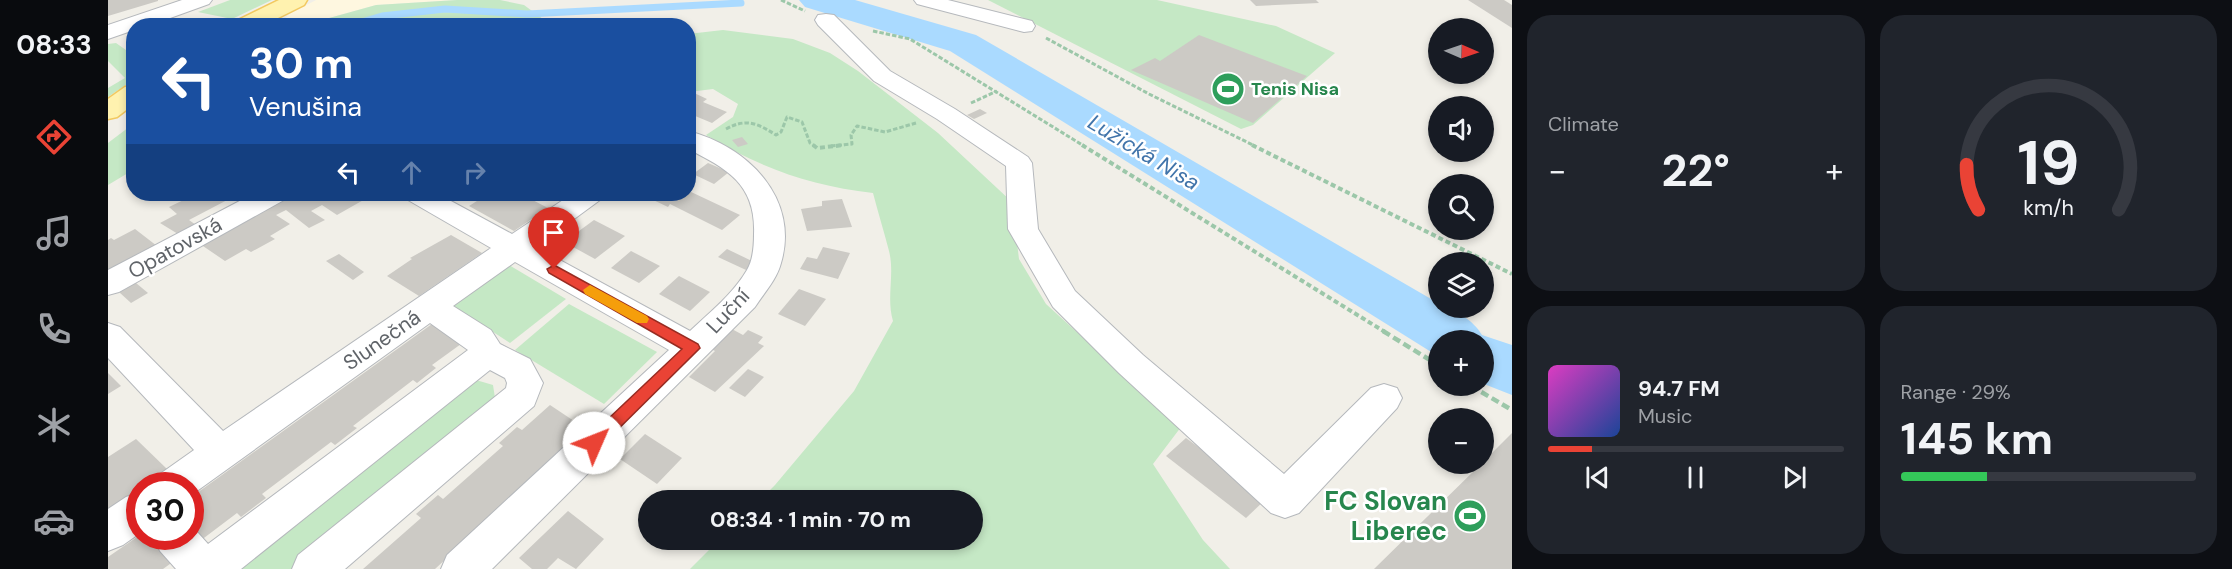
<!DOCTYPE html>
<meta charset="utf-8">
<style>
:root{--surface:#171b24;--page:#20242c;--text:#f1f3f6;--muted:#9ea1a6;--line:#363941;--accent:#ea4335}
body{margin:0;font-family:"DM Sans",sans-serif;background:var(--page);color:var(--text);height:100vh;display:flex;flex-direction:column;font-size:22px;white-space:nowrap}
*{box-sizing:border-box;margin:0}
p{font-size:20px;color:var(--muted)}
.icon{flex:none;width:33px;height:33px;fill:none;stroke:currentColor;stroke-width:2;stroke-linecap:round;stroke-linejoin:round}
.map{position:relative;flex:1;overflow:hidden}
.drawer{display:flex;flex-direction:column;gap:15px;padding:15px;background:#0d0f14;width:720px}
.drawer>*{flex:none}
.top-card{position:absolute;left:18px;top:18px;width:570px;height:183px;border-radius:24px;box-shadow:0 3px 9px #0003;background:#1a4fa0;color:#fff;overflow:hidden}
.needle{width:39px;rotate:92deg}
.buttons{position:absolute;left:1320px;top:18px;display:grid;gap:12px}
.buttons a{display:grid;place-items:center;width:66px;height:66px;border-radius:50%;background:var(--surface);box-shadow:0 3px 9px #0003;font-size:30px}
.speed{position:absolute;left:18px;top:472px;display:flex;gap:12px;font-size:30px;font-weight:700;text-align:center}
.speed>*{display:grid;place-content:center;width:78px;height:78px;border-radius:50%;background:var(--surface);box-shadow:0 3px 9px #0003;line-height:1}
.speed .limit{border:9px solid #d22;background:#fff;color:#111}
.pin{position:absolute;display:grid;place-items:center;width:51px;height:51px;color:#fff;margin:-62px -26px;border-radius:50% 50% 50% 0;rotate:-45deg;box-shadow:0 0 6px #0007}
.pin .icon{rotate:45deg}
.me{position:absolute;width:66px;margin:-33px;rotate:46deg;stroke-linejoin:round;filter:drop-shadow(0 0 4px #0008)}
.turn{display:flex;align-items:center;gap:21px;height:126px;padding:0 24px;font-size:27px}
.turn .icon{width:78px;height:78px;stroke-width:2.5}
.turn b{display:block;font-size:42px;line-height:51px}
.lanes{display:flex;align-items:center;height:57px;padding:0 24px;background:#0003;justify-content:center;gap:30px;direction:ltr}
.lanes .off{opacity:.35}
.big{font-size:45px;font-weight:700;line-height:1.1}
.drawer .tile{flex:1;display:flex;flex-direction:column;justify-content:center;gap:9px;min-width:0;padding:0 21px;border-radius:24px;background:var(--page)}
.drawer .dial{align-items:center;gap:0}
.dial svg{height:156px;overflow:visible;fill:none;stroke:var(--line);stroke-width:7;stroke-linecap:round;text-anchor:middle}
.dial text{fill:var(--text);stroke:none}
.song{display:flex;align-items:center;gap:18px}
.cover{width:72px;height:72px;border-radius:9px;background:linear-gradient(135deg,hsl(310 70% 55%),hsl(220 70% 35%))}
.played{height:6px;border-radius:3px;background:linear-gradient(90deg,var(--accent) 15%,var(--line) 15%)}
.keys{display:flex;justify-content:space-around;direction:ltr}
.heat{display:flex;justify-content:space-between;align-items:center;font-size:33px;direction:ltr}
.charge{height:9px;border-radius:4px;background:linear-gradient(90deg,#34c759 29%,var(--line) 0)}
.drawer .tiles{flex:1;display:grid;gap:15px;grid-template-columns:repeat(2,1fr)}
.trip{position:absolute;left:530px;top:490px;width:345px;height:60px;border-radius:30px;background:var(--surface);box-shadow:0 3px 9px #0003;font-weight:700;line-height:60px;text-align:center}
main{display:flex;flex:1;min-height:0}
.tabs{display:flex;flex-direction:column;width:108px;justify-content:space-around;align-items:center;background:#090b0e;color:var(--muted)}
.tabs .icon{width:42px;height:42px}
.tabs .active{color:var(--accent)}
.tabs b{font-size:27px;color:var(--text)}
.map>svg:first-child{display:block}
.commercial{fill:#fef7e0}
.green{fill:#c5e8c5}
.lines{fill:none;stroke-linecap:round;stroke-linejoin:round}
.stream{stroke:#aadaff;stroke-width:7}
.river{fill:#aadaff;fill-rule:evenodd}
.building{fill:#cccac5}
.minor-casing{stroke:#b5b8bc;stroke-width:2}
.major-casing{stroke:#f2c960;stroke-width:3}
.path-far2{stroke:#9cc7a9;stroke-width:3;stroke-dasharray:4.5 2;stroke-linecap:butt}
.path-far1{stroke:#9cc7a9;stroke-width:4;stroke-dasharray:5 3;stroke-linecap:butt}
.path{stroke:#9cc7a9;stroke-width:4.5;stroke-dasharray:8 4;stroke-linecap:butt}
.minor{fill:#fff;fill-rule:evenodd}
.major{fill:#fff2af;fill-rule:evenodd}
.route{fill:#ea4335;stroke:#982c22;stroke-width:1.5}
.slow{fill:#f59e0b}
.labels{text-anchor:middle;stroke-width:5;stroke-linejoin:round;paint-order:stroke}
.far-leisure-label{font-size:18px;font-weight:bold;fill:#27864d;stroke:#fff;text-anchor:start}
.street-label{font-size:21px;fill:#5f6368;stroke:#fff}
.water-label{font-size:22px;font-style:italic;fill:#4174aa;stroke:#fff}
.near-leisure-label{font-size:26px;font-weight:bold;fill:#27864d;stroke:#fff;text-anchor:end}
</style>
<main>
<nav class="tabs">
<b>08:33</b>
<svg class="icon active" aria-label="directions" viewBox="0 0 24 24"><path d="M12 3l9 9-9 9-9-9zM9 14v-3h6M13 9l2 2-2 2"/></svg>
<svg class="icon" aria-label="music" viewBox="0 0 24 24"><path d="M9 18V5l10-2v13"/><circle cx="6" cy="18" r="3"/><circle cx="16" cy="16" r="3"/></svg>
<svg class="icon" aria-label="phone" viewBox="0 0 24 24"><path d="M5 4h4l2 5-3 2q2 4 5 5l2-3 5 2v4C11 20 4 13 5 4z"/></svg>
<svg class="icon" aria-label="climate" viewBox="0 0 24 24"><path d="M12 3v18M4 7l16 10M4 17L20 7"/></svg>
<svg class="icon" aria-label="car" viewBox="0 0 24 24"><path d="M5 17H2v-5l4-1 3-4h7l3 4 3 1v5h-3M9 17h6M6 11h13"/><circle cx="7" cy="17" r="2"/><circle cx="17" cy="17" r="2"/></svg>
</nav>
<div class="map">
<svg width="1404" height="569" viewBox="0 0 1404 569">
<rect width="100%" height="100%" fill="#f1efe8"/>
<!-- commercial -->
<path class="commercial" d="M 208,0 L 347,0 L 268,5 L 196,25 L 170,26 L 181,14 Z"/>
<!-- green -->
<g class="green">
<path d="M 122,0 L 164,0 L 124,19 L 90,12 Z"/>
<path d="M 349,0 L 392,0 L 416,5 L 443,25 L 196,25 L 268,5 Z"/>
<path d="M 880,0 L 1049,0 L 1168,26 L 1227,53 L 1145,125 L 1133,129 Z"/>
<path d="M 615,30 L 685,39 L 722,53 L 750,71 L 830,133 L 904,202 L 911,259 L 938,304 L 1073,427 L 1045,464 L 1095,540 L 1122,569 L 582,569 L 611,540 L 864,540 L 864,501 L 651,501 L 667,485 L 746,391 L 785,321 C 778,298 787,274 781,251 C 776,232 770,212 765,193 C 703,186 652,168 598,135 L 625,117 L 630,104 L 605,89 L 581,92 L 580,34 Z"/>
<path d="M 8,43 L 25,55 L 25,80 L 0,97 L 0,88 L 17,78 L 0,61 L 0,44 Z"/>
<path d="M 25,124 L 25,170 L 0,185 L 0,143 Z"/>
<path d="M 401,265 L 458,299 L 402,343 L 344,305 Z"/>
<path d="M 461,304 L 549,352 L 496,404 L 407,350 Z"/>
<path d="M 368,380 L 385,385 L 387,398 L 188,569 L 132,569 Z"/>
</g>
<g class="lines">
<!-- stream -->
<path class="stream" d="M 240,26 L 274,16 L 337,9 L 419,14 L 633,3"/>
<!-- river -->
<path class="river" d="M 691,0 L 747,0 L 868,35 L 1330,303 L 1330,308 C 1347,308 1366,321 1374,335 L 1404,345 L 1404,395 L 1376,384 L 1376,340 L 1330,340 L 1330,356 L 1328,355 L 842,51 L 697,7 Z"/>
</g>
<!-- building -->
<g class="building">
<path d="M 0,0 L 50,0 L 50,1 L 0,16 Z"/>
<path d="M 1142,0 L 1208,0 L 1211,3 L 1148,6 Z"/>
<path d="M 1360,0 L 1396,0 L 1404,5 L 1404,28 Z"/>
<path d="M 1091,35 L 1199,76 L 1145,123 L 1023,70 L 1047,58 L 1052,61 Z"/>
<path d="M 584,92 L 599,99 L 595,102 L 619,112 L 604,123 L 580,113 L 580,95 Z"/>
<path d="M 872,109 L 879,113 L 866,119 L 859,115 Z"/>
<path d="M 634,137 L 640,144 L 630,147 L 624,140 Z"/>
<path d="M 600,163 L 621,172 L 606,184 L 585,174 Z"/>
<path d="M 580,187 L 584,188 L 581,191 L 632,215 L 614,230 L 562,204 L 560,207 L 539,197 L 544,194 L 580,194 Z"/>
<path d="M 88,194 L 116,194 L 123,198 L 81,220 L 88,225 L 70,234 L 52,223 L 69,214 L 61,207 Z"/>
<path d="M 183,194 L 266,194 L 229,215 L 214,205 L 203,211 L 217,220 L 201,228 L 178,210 L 168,215 L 182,224 L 162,236 L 167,239 L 143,252 L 138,249 L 117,261 L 92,244 Z"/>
<path d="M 380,194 L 413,194 L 440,208 L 406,231 L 361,206 Z"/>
<path d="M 734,199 L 744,227 L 699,231 L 693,209 L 714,206 L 714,201 Z"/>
<path d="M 486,220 L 517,236 L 487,259 L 456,242 Z"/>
<path d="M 27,229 L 49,246 L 0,272 L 0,240 L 3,238 L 6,240 Z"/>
<path d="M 343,235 L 374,253 L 311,296 L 279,276 L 304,259 L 302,258 Z"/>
<path d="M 715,247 L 742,253 L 730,279 L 692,269 L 699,257 L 709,259 Z"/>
<path d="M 619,249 L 646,262 L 638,270 L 610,257 Z"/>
<path d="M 523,251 L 552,266 L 531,283 L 503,268 Z"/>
<path d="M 231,254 L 256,272 L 245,280 L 218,261 Z"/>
<path d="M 571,276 L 602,292 L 582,311 L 551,294 Z"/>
<path d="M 28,283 L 40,293 L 23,303 L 11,292 Z"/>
<path d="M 691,289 L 718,299 L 697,326 L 670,314 Z"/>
<path d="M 324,324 L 353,344 L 324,365 L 328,368 L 309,383 L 305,380 L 245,426 L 249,428 L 227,445 L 223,442 L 154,494 L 158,498 L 133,517 L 129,513 L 88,544 L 82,538 L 82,498 Z"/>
<path d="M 622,328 L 635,335 L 640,330 L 655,337 L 650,343 L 656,346 L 607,392 L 581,377 L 607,351 L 601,348 Z"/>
<path d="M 640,369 L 656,377 L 637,397 L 621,388 Z"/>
<path d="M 0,373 L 13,386 L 0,394 Z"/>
<path d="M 442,405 L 478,429 L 327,569 L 255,569 L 313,518 L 308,514 L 330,495 L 335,499 L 395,446 L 391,443 L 409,427 L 414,430 Z"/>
<path d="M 1404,433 L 1404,569 L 1266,569 L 1373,464 L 1376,464 L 1376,461 Z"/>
<path d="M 537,434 L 574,458 L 549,484 L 512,459 Z"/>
<path d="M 1078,438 L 1159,498 L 1138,518 L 1058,456 Z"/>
<path d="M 28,439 L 59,469 L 0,510 L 0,457 Z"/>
<path d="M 460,511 L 496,539 L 468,569 L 450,558 L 439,569 L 424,569 L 411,558 Z"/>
<path d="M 32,535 L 32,537 L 44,537 L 66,561 L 55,569 L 0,569 L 0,557 Z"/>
</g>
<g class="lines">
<!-- minor casing -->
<g class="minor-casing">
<g id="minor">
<path d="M 74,0 L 104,0 L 101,4 L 40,26 L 26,26 L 26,30 L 0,39 L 0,25 Z"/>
<path d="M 806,0 L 840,0 L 924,21 L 927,26 L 924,31 L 916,32 L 809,4 Z"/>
<path d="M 718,14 L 726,15 L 782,71 L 847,109 L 920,157 L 924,163 L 930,229 L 967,291 L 1035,355 L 1176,474 L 1263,388 L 1276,384 L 1289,388 L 1294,398 L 1289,408 L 1191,513 L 1177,518 L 1163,513 L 1011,373 L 945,307 L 900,229 L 898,166 L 829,119 L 766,81 L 710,25 L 707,20 L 710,15 Z"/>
<path d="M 580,131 C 640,146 692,199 673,263 C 669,279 656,293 647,307 L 384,569 L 333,569 L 339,555 L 561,350 L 407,262 L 345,306 L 383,330 L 392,344 L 422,359 L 435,383 L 426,406 L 237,569 L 184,569 L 190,555 L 398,388 L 399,383 L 397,378 L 382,370 L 133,569 L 68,569 L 52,551 L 46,537 L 82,537 L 82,524 L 100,544 L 360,350 L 322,323 L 82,496 L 82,486 L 46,486 L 52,474 L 86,450 L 0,358 L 0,323 L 12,327 L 115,431 L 383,248 L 300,200 L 296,194 L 330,194 L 404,234 L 464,194 L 496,194 L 492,200 L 428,247 L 582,331 C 602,312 625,294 639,270 C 645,260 646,246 646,234 C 648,185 620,169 580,149 Z"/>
<path d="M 145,194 L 180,194 L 176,200 L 11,292 L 0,295 L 0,270 Z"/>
<path d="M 32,492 L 32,533 L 15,545 L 0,551 L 0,509 L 18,497 Z"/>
</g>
</g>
<!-- major casing -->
<g class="major-casing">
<g id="major">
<path d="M 171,0 L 199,0 L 196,5 L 154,26 L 125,26 L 128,21 Z"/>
<path d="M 26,85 L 26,104 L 9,117 L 0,119 L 0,99 L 17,87 Z"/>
</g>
</g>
<!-- path-far2 -->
<g class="path-far2">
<path d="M 673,0 L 697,11"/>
<path d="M 765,31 L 802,39 L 976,146"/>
<path d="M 938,38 L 1041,94 L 1147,146"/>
<path d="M 863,103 L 889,91"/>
<path d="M 618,129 C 638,118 649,123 668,135 L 673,132 L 679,117 L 694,122 L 702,143 L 707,146"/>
<path d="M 723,146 L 744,144 L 743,135 L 749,126 L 777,132 L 808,123"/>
</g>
<!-- path-far1 -->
<g class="path-far1">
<path d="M 705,145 L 709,148 L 736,145"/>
<path d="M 974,145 L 1277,332"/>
<path d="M 1144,145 L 1404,274"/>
</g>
<!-- path -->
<g class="path">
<path d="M 1275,331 L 1330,365"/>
<path d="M 1363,386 L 1404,410"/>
</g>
<!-- minor -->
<use href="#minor" class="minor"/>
<!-- major -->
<use href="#major" class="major"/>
</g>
<!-- route -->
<path class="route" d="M 446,265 L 590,344 L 592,348 L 491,448 L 486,450 L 480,448 L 478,443 L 480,438 L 574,349 L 441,273 L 439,269 Z"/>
<!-- slow -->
<path class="slow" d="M 482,285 L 539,316 L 541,319 L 539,323 L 529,323 L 477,294 L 475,290 Z"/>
<!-- icons -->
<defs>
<g id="stadium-disc" transform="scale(1.725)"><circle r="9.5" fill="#2e9e5b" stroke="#fff"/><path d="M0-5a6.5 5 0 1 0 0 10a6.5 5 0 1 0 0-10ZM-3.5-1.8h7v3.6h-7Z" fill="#fff"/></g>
</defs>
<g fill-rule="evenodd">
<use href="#stadium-disc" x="1120" y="89"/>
<use href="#stadium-disc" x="1362" y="516"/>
</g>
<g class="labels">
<!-- far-leisure labels -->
<g class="far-leisure-label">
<text x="1143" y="95">Tenis Nisa</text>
</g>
<!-- street labels -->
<g class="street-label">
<text transform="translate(67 248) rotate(-29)" y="7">Opatovská</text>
<text transform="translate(620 311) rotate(-47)" y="7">Luční</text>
<text transform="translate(274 340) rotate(-35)" y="7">Slunečná</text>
</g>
<!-- water labels -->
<g class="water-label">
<text transform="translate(1036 152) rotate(31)" y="8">Lužická Nisa</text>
</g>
<!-- near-leisure labels -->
<g class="near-leisure-label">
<text x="1339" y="510">FC Slovan<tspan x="1339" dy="30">Liberec</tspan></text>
</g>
</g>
</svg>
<div class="buttons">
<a><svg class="needle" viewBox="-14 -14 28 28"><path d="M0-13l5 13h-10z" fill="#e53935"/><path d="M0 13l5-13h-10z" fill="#9ea1a6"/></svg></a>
<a><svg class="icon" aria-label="sound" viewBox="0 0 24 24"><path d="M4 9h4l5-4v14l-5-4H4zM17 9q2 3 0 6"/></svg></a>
<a><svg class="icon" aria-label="search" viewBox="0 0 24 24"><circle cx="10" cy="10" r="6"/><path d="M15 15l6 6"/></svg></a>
<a><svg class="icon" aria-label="layers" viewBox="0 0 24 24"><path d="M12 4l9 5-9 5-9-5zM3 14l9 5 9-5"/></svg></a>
<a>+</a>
<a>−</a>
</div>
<div class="speed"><div class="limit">30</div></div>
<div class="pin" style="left:446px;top:269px;background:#d93025"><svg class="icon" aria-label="arrive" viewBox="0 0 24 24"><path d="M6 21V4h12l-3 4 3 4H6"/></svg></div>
<svg class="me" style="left:486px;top:443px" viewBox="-20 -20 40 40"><circle r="19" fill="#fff"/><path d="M0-13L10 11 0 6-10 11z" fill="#ea4335"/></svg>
<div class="trip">08:34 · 1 min · 70 m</div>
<div class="top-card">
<div class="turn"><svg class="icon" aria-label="left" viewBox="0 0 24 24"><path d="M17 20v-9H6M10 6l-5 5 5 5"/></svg><div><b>30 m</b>Venušina</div></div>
<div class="lanes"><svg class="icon" aria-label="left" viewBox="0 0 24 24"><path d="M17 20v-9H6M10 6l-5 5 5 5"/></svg><svg class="icon off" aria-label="ahead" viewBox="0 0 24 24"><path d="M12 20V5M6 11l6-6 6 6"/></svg><svg class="icon off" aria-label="right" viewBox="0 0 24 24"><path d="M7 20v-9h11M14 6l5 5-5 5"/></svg></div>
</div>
</div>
<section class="drawer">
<div class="tiles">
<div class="tile"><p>Climate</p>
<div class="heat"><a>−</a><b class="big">22°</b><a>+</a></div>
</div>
<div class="tile dial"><svg viewBox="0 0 100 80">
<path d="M14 69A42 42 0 1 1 86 69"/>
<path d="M14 69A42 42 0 0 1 8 46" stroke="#ea4335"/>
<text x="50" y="56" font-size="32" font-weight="700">19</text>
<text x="50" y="72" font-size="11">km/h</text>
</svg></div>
<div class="tile">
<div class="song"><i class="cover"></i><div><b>94.7 FM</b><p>Music</p></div></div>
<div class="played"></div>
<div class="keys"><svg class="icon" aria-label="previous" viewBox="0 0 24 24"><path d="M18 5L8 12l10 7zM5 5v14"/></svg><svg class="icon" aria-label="pause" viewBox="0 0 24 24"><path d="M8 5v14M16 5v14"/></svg><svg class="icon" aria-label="next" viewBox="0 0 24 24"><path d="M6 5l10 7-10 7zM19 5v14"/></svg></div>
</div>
<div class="tile"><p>Range · 29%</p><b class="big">145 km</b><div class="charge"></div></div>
</div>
</section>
</main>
